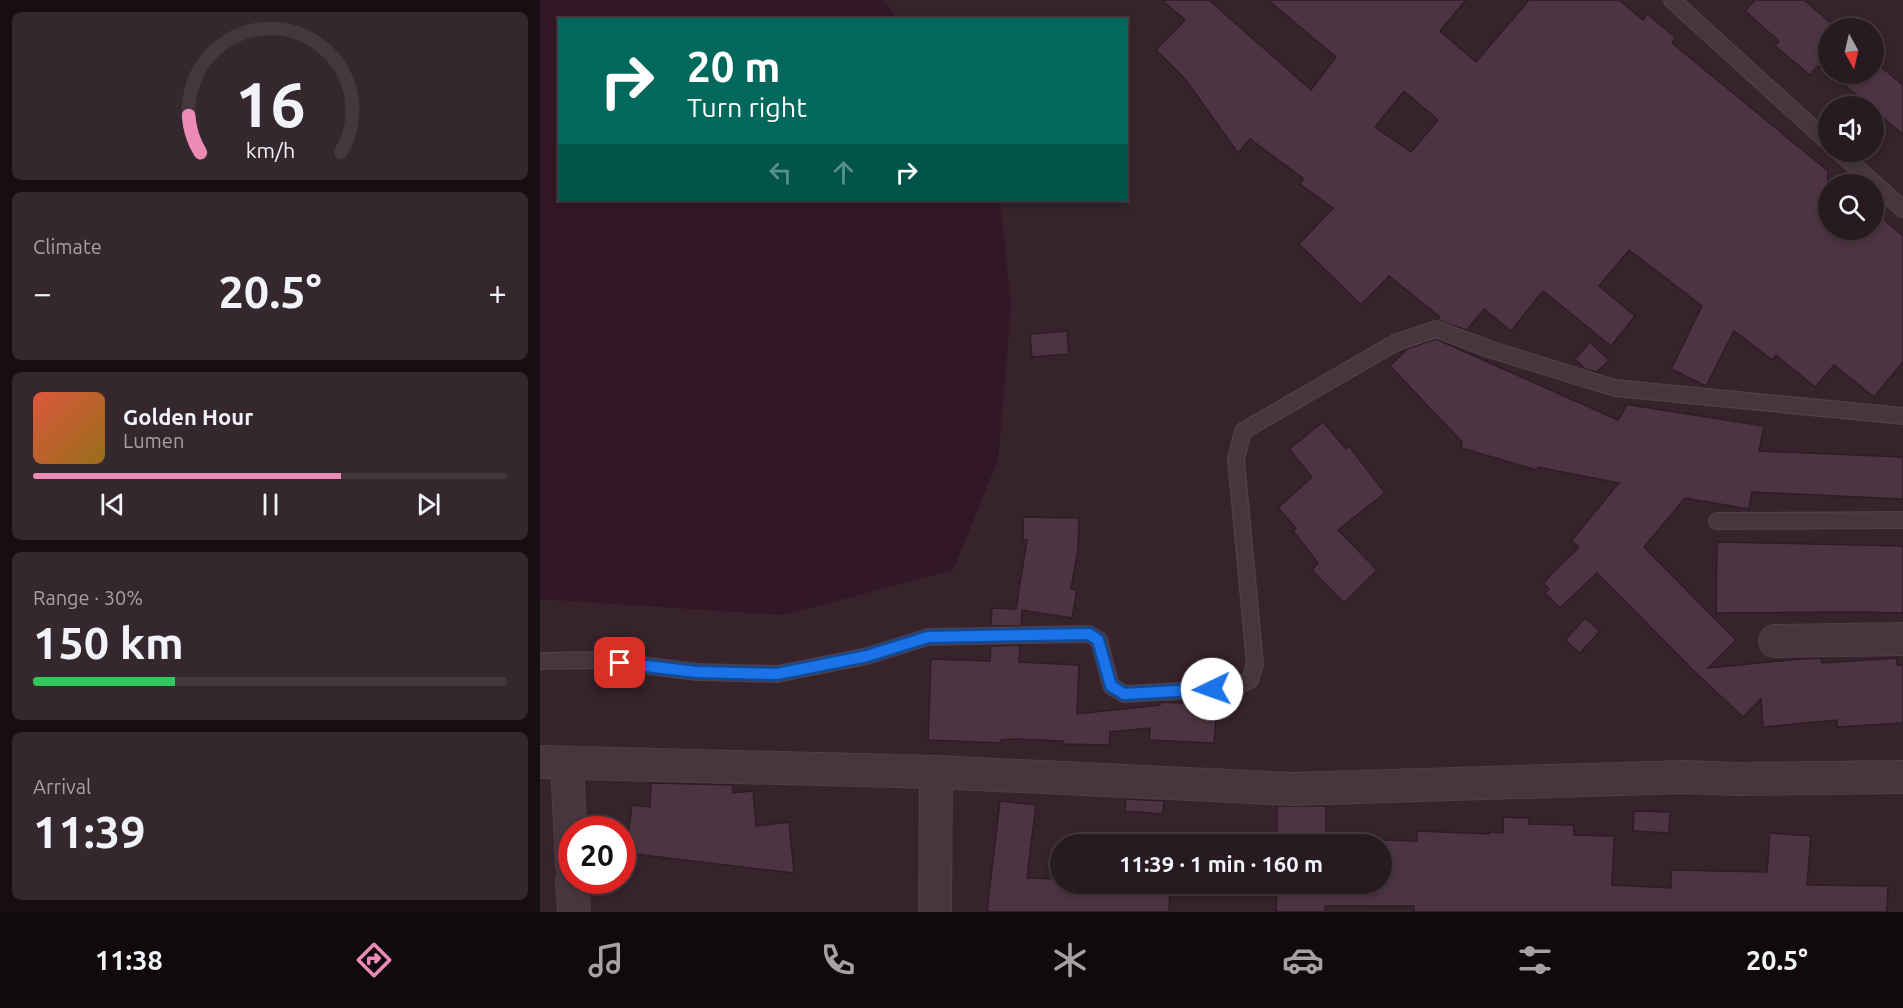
<!DOCTYPE html>
<meta charset="utf-8">
<style>
:root{--surface:#281a21;--page:#34272e;--text:#f1f3f6;--muted:#a5a1a5;--line:#44383f;--accent:#ec8cb6}
body{margin:0;font-family:Ubuntu,sans-serif;background:var(--page);color:var(--text);height:100vh;display:flex;flex-direction:column;font-size:22px;white-space:nowrap}
*{box-sizing:border-box;margin:0}
p{font-size:20px;color:var(--muted)}
.icon{flex:none;width:33px;height:33px;fill:none;stroke:currentColor;stroke-width:2;stroke-linecap:round;stroke-linejoin:round}
.map{position:relative;flex:1;overflow:hidden}
.drawer{display:flex;flex-direction:column;gap:12px;padding:12px;background:#160e12;width:540px}
.drawer>*{flex:none}
.top-card{position:absolute;left:18px;top:18px;width:570px;height:183px;border-radius:0px;box-shadow:0 3px 9px #0003,0 0 0 2px var(--line);background:#00695c;color:#fff;overflow:hidden}
.needle{width:39px;rotate:172deg}
.buttons{position:absolute;left:1278px;top:18px;display:grid;gap:12px}
.buttons a{display:grid;place-items:center;width:66px;height:66px;border-radius:50%;background:var(--surface);box-shadow:0 3px 9px #0003,0 0 0 2px var(--line);font-size:30px}
.speed{position:absolute;left:18px;top:816px;display:flex;gap:12px;font-size:30px;font-weight:700;text-align:center}
.speed>*{display:grid;place-content:center;width:78px;height:78px;border-radius:50%;background:var(--surface);box-shadow:0 3px 9px #0003,0 0 0 2px var(--line);line-height:1}
.speed .limit{border:9px solid #d22;background:#fff;color:#111}
.pin{position:absolute;display:grid;place-items:center;width:51px;height:51px;color:#fff;margin:-26px;border-radius:12px;box-shadow:0 3px 9px #0006}
.me{position:absolute;width:66px;margin:-33px;rotate:267deg;stroke-linejoin:round;filter:drop-shadow(0 0 4px #0008)}
.turn{display:flex;align-items:center;gap:21px;height:126px;padding:0 30px;font-size:27px}
.turn .icon{width:78px;height:78px;stroke-width:2.5}
.turn b{display:block;font-size:42px;line-height:51px}
.lanes{display:flex;align-items:center;height:57px;padding:0 30px;background:#0003;justify-content:center;gap:30px;direction:ltr}
.lanes .off{opacity:.35}
.big{font-size:45px;font-weight:700;line-height:1.1}
.drawer .card{flex:1;display:flex;flex-direction:column;justify-content:center;gap:9px;min-width:0;padding:0 21px;border-radius:9px;background:var(--page)}
.drawer .dial{align-items:center;gap:0}
.dial svg{height:156px;overflow:visible;fill:none;stroke:var(--line);stroke-width:7;stroke-linecap:round;text-anchor:middle}
.dial text{fill:var(--text);stroke:none}
.song{display:flex;align-items:center;gap:18px}
.cover{width:72px;height:72px;border-radius:9px;background:linear-gradient(135deg,hsl(10 70% 55%),hsl(40 70% 35%))}
.played{height:6px;border-radius:3px;background:linear-gradient(90deg,var(--accent) 65%,var(--line) 65%)}
.keys{display:flex;justify-content:space-around;direction:ltr}
.heat{display:flex;justify-content:space-between;align-items:center;font-size:33px;direction:ltr}
.charge{height:9px;border-radius:4px;background:linear-gradient(90deg,#34c759 30%,var(--line) 0)}
.trip{position:absolute;left:510px;top:834px;width:342px;height:60px;border-radius:30px;background:var(--surface);box-shadow:0 3px 9px #0003,0 0 0 2px var(--line);font-weight:700;line-height:60px;text-align:center}
.tab-bar{display:flex;height:96px;justify-content:space-around;align-items:center;background:#100a0d;color:var(--muted)}
.tab-bar .icon{width:42px;height:42px}
.tab-bar .on{color:var(--accent)}
.tab-bar b{font-size:27px;color:var(--text)}
main{display:flex;flex:1;min-height:0}
.map>svg:first-child{display:block}
.water{fill:#321724}
.building{fill:#4c3540;stroke:#2d1d25;stroke-width:1.5;fill-rule:evenodd}
.lines{fill:none;stroke-linecap:round;stroke-linejoin:round}
.service-casing{stroke:#503f47;stroke-width:18}
.minor-casing{stroke:#503f47;stroke-width:34}
.service{stroke:#47363e;stroke-width:15}
.minor{stroke:#47363e;stroke-width:32}
.route-casing{stroke:#114b97;stroke-width:15}
.route{stroke:#1a73e8;stroke-width:10}
</style>
<main>
<section class="drawer">
<div class="card dial"><svg viewBox="0 0 100 80">
<path d="M14 69A42 42 0 1 1 86 69"/>
<path d="M14 69A42 42 0 0 1 8 50" stroke="#ec8cb6"/>
<text x="50" y="56" font-size="32" font-weight="700">16</text>
<text x="50" y="72" font-size="11">km/h</text>
</svg></div>
<div class="card"><p>Climate</p>
<div class="heat"><a>−</a><b class="big">20.5°</b><a>+</a></div>
</div>
<div class="card">
<div class="song"><i class="cover"></i><div><b>Golden Hour</b><p>Lumen</p></div></div>
<div class="played"></div>
<div class="keys"><svg class="icon" aria-label="previous" viewBox="0 0 24 24"><path d="M18 5L8 12l10 7zM5 5v14"/></svg><svg class="icon" aria-label="pause" viewBox="0 0 24 24"><path d="M8 5v14M16 5v14"/></svg><svg class="icon" aria-label="next" viewBox="0 0 24 24"><path d="M6 5l10 7-10 7zM19 5v14"/></svg></div>
</div>
<div class="card"><p>Range · 30%</p><b class="big">150 km</b><div class="charge"></div></div>
<div class="card"><p>Arrival</p><b class="big">11:39</b></div>
</section>
<div class="map">
<svg width="1363" height="912" viewBox="0 0 1363 912">
<rect width="100%" height="100%" fill="#36232c"/>
<!-- water -->
<path class="water" d="M 0,0 L 343,0 L 358,19 L 20,20 L 20,200 L 460,200 L 471,306 L 458,460 L 413,570 L 243,615 L 0,599 Z"/>
<!-- building -->
<g class="building">
<path d="M 622,0 L 669,0 L 771,90 L 796,57 L 728,0 L 926,0 L 900,31 L 936,62 L 989,0 L 1079,0 L 1103,20 L 1107,14 L 1136,38 L 1132,43 L 1288,171 L 1288,230 L 1334,230 L 1334,211 L 1363,236 L 1363,362 L 1334,397 L 1294,365 L 1275,387 L 1236,355 L 1232,360 L 1194,331 L 1166,386 L 1131,369 L 1162,306 L 1089,250 L 1059,286 L 1095,316 L 1071,346 L 1003,291 L 971,331 L 944,309 L 927,330 L 897,320 L 900,317 L 849,276 L 821,305 L 759,244 L 793,208 L 760,184 L 764,179 L 710,139 L 698,153 L 645,79 L 616,50 L 645,20 ZM 864,91 L 898,120 L 871,152 L 835,127 Z"/>
<path d="M 1215,0 L 1264,0 L 1297,28 L 1288,28 L 1288,74 L 1278,66 L 1270,75 L 1235,46 L 1239,41 L 1205,11 Z"/>
<path d="M 1334,61 L 1363,85 L 1363,135 L 1334,110 L 1334,106 L 1330,106 L 1291,74 L 1334,74 Z"/>
<path d="M 527,331 L 529,354 L 492,357 L 490,334 Z"/>
<path d="M 896,339 L 1078,420 L 1086,407 L 1084,404 L 1224,426 L 1219,451 L 1363,457 L 1363,499 L 1212,492 L 1209,509 L 1145,498 L 1104,547 L 1196,640 L 1168,668 L 1261,659 L 1281,658 L 1282,663 L 1357,658 L 1357,665 L 1363,665 L 1363,723 L 1297,727 L 1297,720 L 1223,727 L 1221,699 L 1203,717 L 1152,669 L 1057,573 L 1020,608 L 1005,593 L 1009,589 L 1003,583 L 1039,547 L 1031,541 L 1079,483 L 998,467 L 997,470 L 921,448 L 922,442 L 850,366 L 867,349 Z"/>
<path d="M 1050,342 L 1069,360 L 1057,372 L 1045,369 L 1035,359 Z"/>
<path d="M 783,422 L 806,449 L 809,446 L 845,493 L 798,530 L 837,570 L 804,603 L 772,570 L 778,563 L 753,531 L 756,528 L 738,508 L 772,477 L 749,449 Z"/>
<path d="M 483,517 L 539,518 L 538,549 L 531,589 L 537,590 L 532,618 L 482,610 L 481,626 L 451,626 L 452,608 L 476,609 L 487,540 L 483,540 Z"/>
<path d="M 1177,542 L 1363,546 L 1363,613 L 1323,612 L 1176,613 Z"/>
<path d="M 1045,618 L 1060,631 L 1040,653 L 1025,640 Z"/>
<path d="M 480,645 L 479,662 L 539,665 L 537,714 L 620,705 L 620,702 L 677,705 L 674,743 L 609,740 L 610,728 L 570,732 L 569,745 L 523,744 L 523,741 L 475,739 L 461,740 L 461,743 L 388,740 L 391,659 L 450,661 L 451,646 Z"/>
<path d="M 111,783 L 193,785 L 193,793 L 213,791 L 216,826 L 249,822 L 254,873 L 86,853 L 92,805 L 110,807 Z"/>
<path d="M 586,799 L 624,801 L 623,814 L 585,811 Z"/>
<path d="M 460,801 L 496,805 L 487,878 L 520,879 L 520,884 L 630,884 L 629,912 L 447,912 Z"/>
<rect x="737" y="806" width="49" height="38"/>
<path d="M 1094,811 L 1130,812 L 1129,833 L 1093,831 Z"/>
<path d="M 963,817 L 989,818 L 989,824 L 1034,825 L 1034,835 L 1074,836 L 1072,885 L 1131,888 L 1131,870 L 1227,872 L 1230,833 L 1271,836 L 1267,885 L 1348,886 L 1347,912 L 874,912 L 874,906 L 785,906 L 785,912 L 736,912 L 737,884 L 842,884 L 842,840 L 877,841 L 877,831 L 949,834 L 949,832 L 963,833 Z"/>
</g>
<g class="lines">
<!-- service casing -->
<g class="service-casing">
<g id="service">
<path d="M 1132,0 L 1288,142"/>
<path d="M 1299,152 L 1363,209"/>
<path d="M 1177,521 L 1363,520"/>
<path d="M 0,661 L 61,660 L 157,672 L 237,674 L 327,656 L 388,637 L 549,634 L 559,640 L 571,686 L 584,694 L 694,688 L 710,680 L 715,664 L 696,459 L 703,431 L 855,343 L 896,329 L 952,350 L 1075,388 L 1363,416"/>
</g>
</g>
<!-- minor casing -->
<g class="minor-casing">
<g id="minor">
<path d="M 1235,641 L 1363,639"/>
<path d="M 0,762 L 396,772 L 752,789 L 1143,777 L 1196,779 L 1363,777"/>
<path d="M 27,763 L 32,865"/>
<path d="M 32,880 L 34,912"/>
<path d="M 395,912 L 396,772"/>
</g>
</g>
<!-- service -->
<use href="#service" class="service"/>
<!-- minor -->
<use href="#minor" class="minor"/>
</g>
<g class="lines">
<!-- route casing -->
<g class="route-casing">
<path id="route" d="M 80,663 L 157,672 L 237,674 L 327,656 L 388,637 L 549,634 L 558,640 L 571,686 L 584,694 L 672,689"/>
</g>
<!-- route -->
<use href="#route" class="route"/>
</g>
</svg>
<div class="buttons">
<a><svg class="needle" viewBox="-14 -14 28 28"><path d="M0-13l5 13h-10z" fill="#e53935"/><path d="M0 13l5-13h-10z" fill="#a5a1a5"/></svg></a>
<a><svg class="icon" aria-label="sound" viewBox="0 0 24 24"><path d="M4 9h4l5-4v14l-5-4H4zM17 9q2 3 0 6"/></svg></a>
<a><svg class="icon" aria-label="search" viewBox="0 0 24 24"><circle cx="10" cy="10" r="6"/><path d="M15 15l6 6"/></svg></a>
</div>
<div class="speed"><div class="limit">20</div></div>
<div class="pin" style="left:80px;top:663px;background:#d93025"><svg class="icon" aria-label="arrive" viewBox="0 0 24 24"><path d="M6 21V4h12l-3 4 3 4H6"/></svg></div>
<svg class="me" style="left:672px;top:689px" viewBox="-20 -20 40 40"><circle r="19" fill="#fff"/><path d="M0-13L10 11 0 6-10 11z" fill="#1a73e8"/></svg>
<div class="trip">11:39 · 1 min · 160 m</div>
<div class="top-card">
<div class="turn"><svg class="icon" aria-label="right" viewBox="0 0 24 24"><path d="M7 20v-9h11M14 6l5 5-5 5"/></svg><div><b>20 m</b>Turn right</div></div>
<div class="lanes"><svg class="icon off" aria-label="left" viewBox="0 0 24 24"><path d="M17 20v-9H6M10 6l-5 5 5 5"/></svg><svg class="icon off" aria-label="ahead" viewBox="0 0 24 24"><path d="M12 20V5M6 11l6-6 6 6"/></svg><svg class="icon" aria-label="right" viewBox="0 0 24 24"><path d="M7 20v-9h11M14 6l5 5-5 5"/></svg></div>
</div>
</div>
</main>
<nav class="tab-bar">
<b>11:38</b>
<svg class="icon on" aria-label="directions" viewBox="0 0 24 24"><path d="M12 3l9 9-9 9-9-9zM9 14v-3h6M13 9l2 2-2 2"/></svg>
<svg class="icon" aria-label="music" viewBox="0 0 24 24"><path d="M9 18V5l10-2v13"/><circle cx="6" cy="18" r="3"/><circle cx="16" cy="16" r="3"/></svg>
<svg class="icon" aria-label="phone" viewBox="0 0 24 24"><path d="M5 4h4l2 5-3 2q2 4 5 5l2-3 5 2v4C11 20 4 13 5 4z"/></svg>
<svg class="icon" aria-label="climate" viewBox="0 0 24 24"><path d="M12 3v18M4 7l16 10M4 17L20 7"/></svg>
<svg class="icon" aria-label="car" viewBox="0 0 24 24"><path d="M5 17H2v-5l4-1 3-4h7l3 4 3 1v5h-3M9 17h6M6 11h13"/><circle cx="7" cy="17" r="2"/><circle cx="17" cy="17" r="2"/></svg>
<svg class="icon" aria-label="filters" viewBox="0 0 24 24"><path d="M4 7h16M4 17h16"/><circle cx="9" cy="7" r="2"/><circle cx="15" cy="17" r="2"/></svg>
<b>20.5°</b>
</nav>
